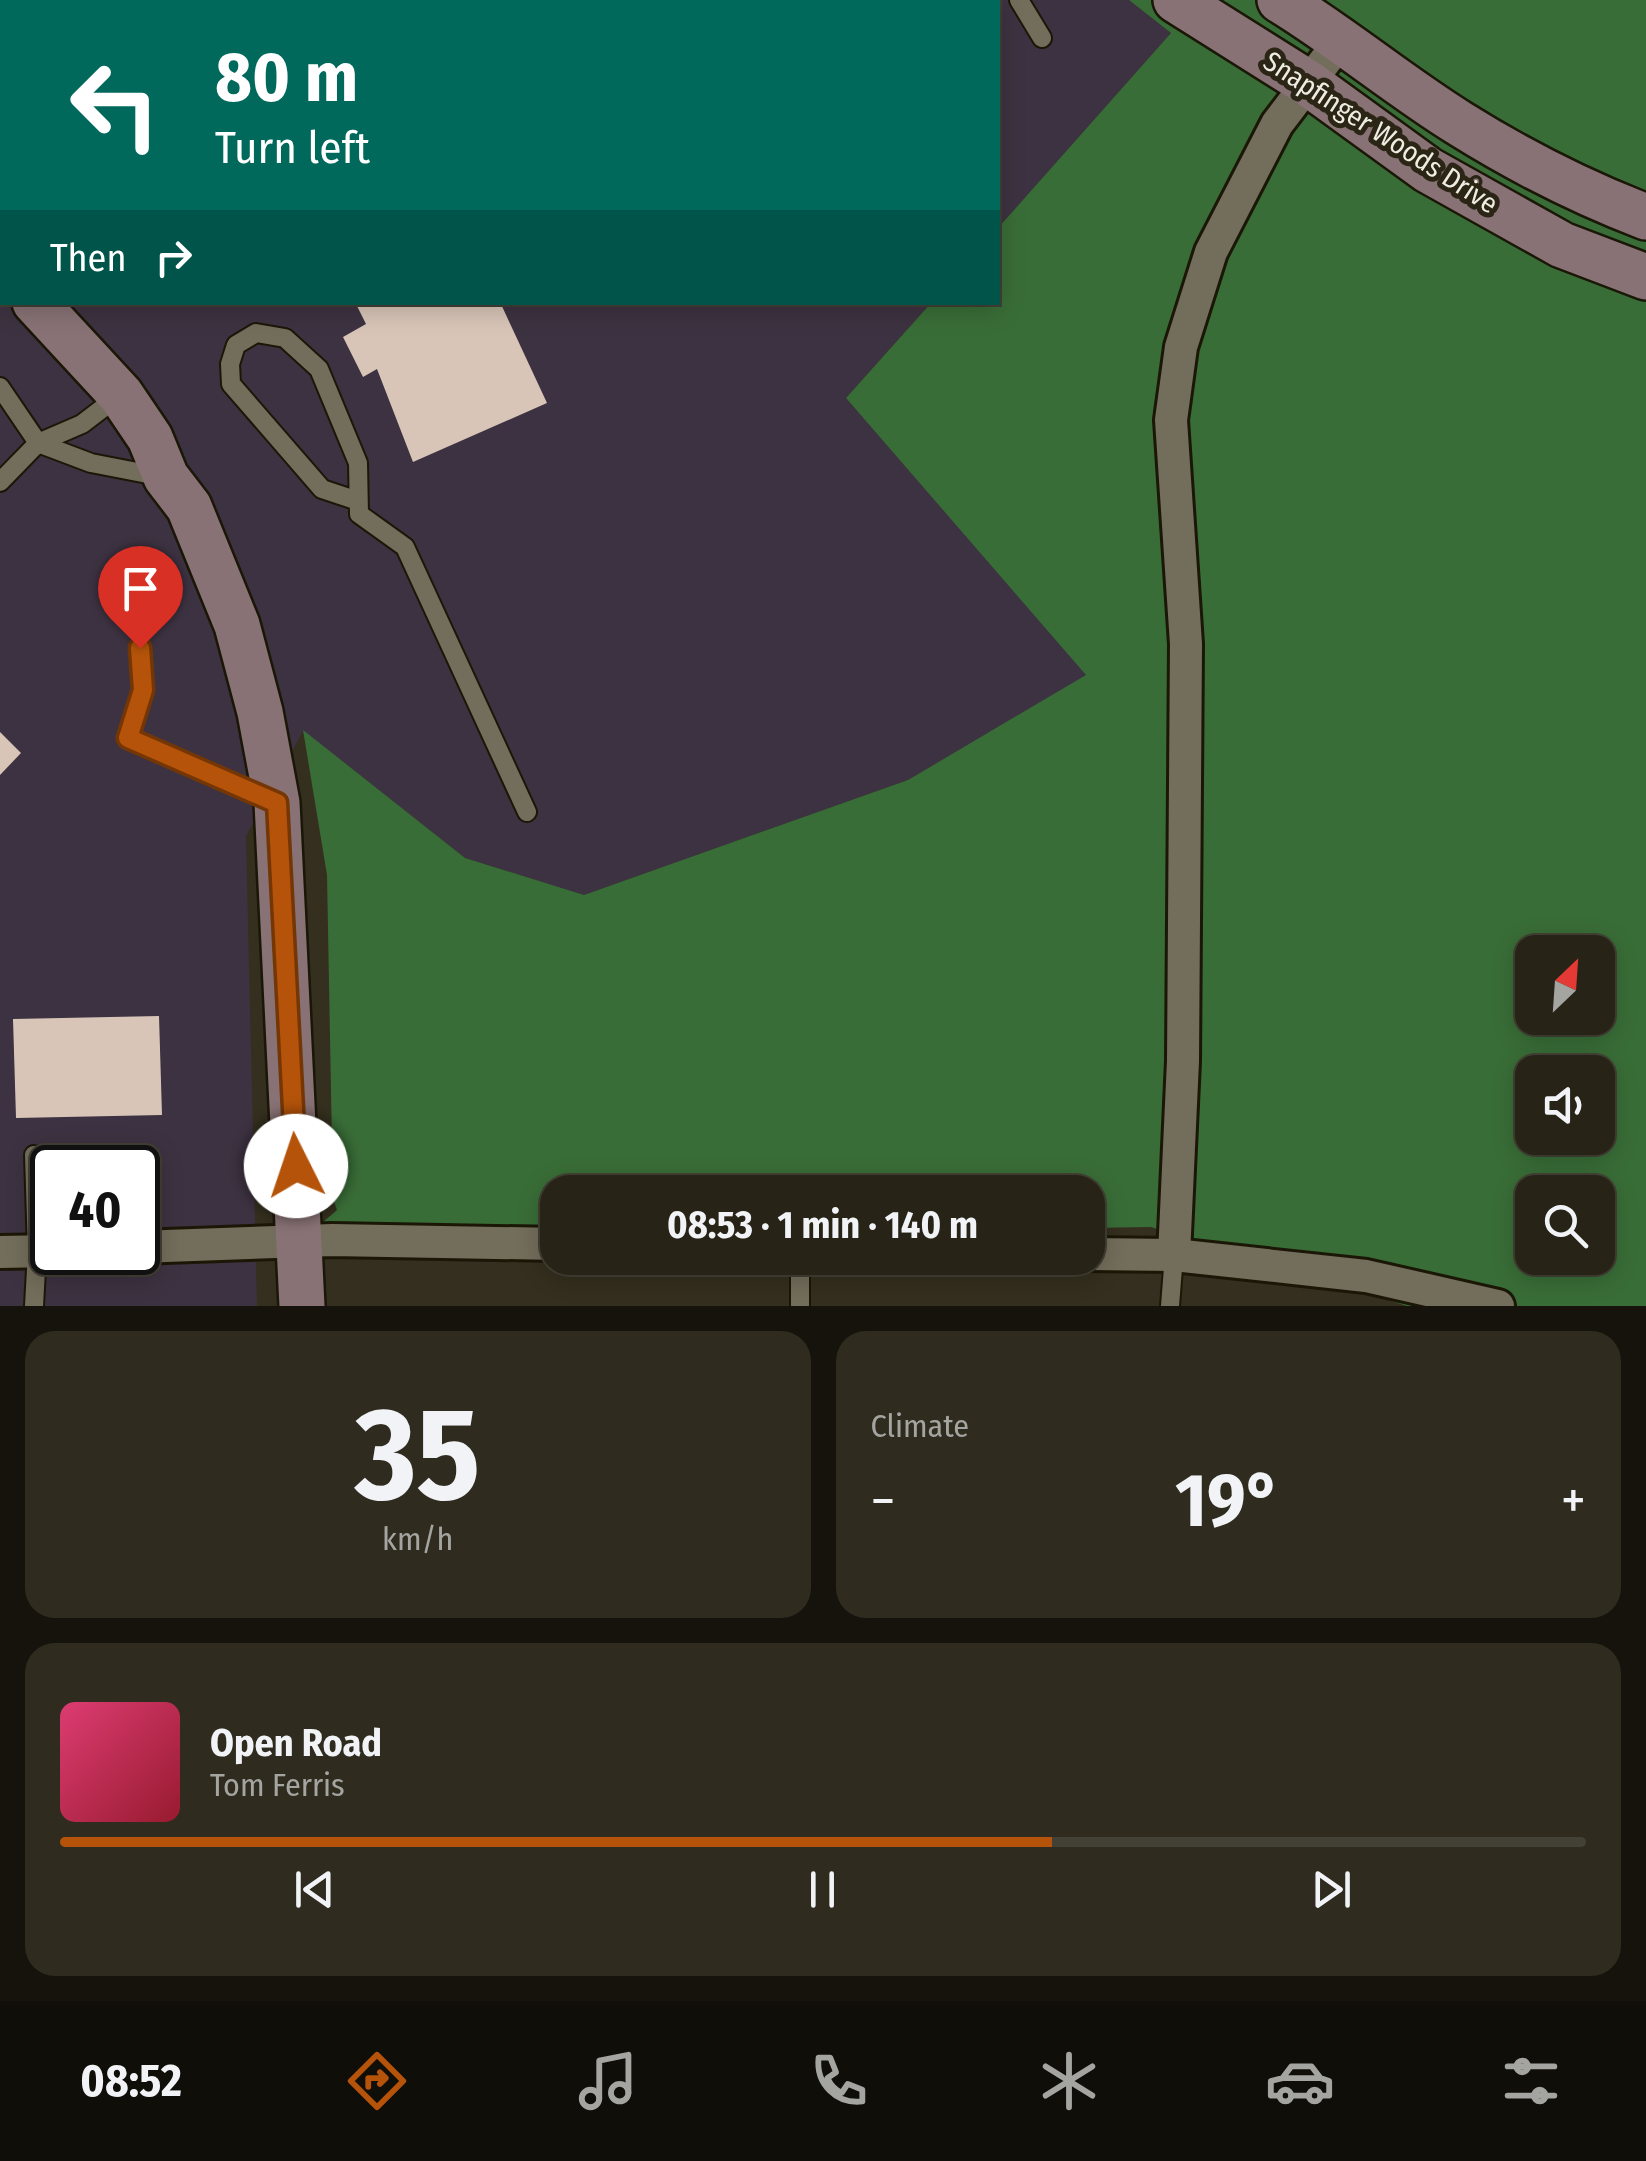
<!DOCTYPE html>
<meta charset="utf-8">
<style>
:root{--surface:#272316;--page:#2f2b1f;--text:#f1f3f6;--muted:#a4a4a1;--line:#434035;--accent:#b45309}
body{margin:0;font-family:"Fira Sans Condensed",sans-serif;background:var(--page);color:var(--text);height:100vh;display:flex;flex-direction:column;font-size:38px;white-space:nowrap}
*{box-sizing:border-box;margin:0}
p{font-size:32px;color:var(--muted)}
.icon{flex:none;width:55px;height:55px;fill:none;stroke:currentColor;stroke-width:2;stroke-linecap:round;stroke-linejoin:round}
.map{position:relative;height:1306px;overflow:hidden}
.sheet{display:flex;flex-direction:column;gap:25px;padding:25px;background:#15130c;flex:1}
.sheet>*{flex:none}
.hud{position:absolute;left:0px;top:0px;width:1000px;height:305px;box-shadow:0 5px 25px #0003,0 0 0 2px var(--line);background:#00695c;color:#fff;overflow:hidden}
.needle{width:65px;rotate:25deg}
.buttons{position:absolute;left:1515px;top:935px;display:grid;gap:20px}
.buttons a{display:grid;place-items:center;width:100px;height:100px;border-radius:20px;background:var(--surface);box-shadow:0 5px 25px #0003,0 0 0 2px var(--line);font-size:50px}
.speed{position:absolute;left:30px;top:1145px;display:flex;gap:20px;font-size:50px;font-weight:700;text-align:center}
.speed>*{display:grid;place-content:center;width:130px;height:130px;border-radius:50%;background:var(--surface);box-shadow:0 5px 25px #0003,0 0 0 2px var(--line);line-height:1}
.speed .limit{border:5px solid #111;border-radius:15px;background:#fff;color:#111}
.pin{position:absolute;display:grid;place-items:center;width:85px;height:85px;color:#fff;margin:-102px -42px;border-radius:50% 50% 50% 0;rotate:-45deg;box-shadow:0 0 10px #0007}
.pin .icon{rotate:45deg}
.me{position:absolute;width:110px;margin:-55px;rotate:356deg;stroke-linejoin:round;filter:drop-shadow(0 0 8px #0008)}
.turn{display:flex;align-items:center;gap:35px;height:210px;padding:0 50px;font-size:45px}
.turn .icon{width:130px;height:130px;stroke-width:2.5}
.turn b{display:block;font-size:70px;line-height:85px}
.then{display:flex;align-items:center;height:95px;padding:0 50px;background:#0003;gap:20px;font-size:38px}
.big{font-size:75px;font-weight:700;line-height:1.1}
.sheet .widget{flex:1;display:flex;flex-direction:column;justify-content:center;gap:15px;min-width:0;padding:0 35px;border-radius:30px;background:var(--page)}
.sheet .dial{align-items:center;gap:0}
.dial b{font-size:130px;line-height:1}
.song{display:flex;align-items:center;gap:30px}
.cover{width:120px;height:120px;border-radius:15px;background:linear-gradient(135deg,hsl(340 70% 55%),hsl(350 70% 35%))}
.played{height:10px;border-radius:5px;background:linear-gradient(90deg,var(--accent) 65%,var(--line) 65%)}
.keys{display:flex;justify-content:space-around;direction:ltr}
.heat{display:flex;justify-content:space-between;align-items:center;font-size:55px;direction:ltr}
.sheet .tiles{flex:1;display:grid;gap:25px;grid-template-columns:1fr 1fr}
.widget:last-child{grid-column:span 2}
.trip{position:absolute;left:540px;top:1175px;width:565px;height:100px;border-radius:30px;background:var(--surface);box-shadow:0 5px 25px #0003,0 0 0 2px var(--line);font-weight:700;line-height:100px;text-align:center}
.tabs{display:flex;height:160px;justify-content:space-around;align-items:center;background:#100e09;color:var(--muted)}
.tabs .icon{width:70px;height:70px}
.tabs .on{color:var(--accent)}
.tabs b{font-size:45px;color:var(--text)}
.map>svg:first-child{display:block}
.commercial{fill:#3d3241;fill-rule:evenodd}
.forest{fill:#396d37;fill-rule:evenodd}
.building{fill:#d8c5b8}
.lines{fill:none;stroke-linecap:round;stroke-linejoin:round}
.lane-casing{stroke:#1b1707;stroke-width:22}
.street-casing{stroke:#1b1707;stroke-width:38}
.secondary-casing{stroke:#1b1707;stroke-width:50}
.lane{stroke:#736d5b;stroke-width:18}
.street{stroke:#736d5b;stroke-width:32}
.secondary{stroke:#887275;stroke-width:45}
.route-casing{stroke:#753606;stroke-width:25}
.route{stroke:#b45309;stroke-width:18}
.labels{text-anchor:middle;stroke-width:10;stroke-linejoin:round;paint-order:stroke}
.street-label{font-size:28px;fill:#efece1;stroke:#2a2515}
</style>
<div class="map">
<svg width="1646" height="1306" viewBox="0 0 1646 1306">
<rect width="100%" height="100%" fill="#342f1e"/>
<!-- commercial -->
<path class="commercial" d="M 0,0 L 1129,0 L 1171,33 L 998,228 L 998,2 L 2,2 L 2,302 L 931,303 L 846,398 L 1087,675 L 908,780 L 584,895 L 465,858 L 303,731 L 246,836 L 257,1306 L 0,1306 ZM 52,1168 L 138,1168 L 138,1252 L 52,1252 Z"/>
<!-- forest -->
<path class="forest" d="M 1129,0 L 1646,0 L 1646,1306 L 1407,1306 L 1151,1227 L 1088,1228 L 1088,1192 L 558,1192 L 557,1236 L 301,1241 L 337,1210 L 333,1199 L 327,875 L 303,730 L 465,858 L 584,895 L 908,780 L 1086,675 L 846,398 L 931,303 L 998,302 L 998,228 L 1171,33 ZM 1532,952 L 1598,952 L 1598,1018 L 1532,1018 ZM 1532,1072 L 1598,1072 L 1598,1138 L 1532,1138 ZM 1532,1192 L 1598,1192 L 1598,1258 L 1532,1258 Z"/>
<!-- building -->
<g class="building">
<path d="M 355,302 L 500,302 L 547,403 L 413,462 L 377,369 L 363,377 L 343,337 L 366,324 Z"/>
<path d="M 0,732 L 21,753 L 0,775 Z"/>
<path d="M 159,1016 L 162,1115 L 16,1118 L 13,1019 Z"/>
</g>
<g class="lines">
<!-- lane casing -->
<g class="lane-casing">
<g id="lane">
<path d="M 1019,0 L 1042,38"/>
<path d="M 656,2 L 658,0"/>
<path d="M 0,387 L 38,443 L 0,482"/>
<path d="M 38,443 L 91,463 L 163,477"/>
<path d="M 38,443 L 82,424 L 120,395"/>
<path d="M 358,501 L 322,489 L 231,384 L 230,364 L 236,345 L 256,333 L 285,338 L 319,369 L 358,463 L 359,514 L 405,547 L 527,812"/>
<path d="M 139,648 L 143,690 L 129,738 L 272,801"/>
<path d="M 34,1155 L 37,1251 L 34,1306"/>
<path d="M 800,1306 L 800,1258"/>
<path d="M 1170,1306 L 1174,1255"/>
</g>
</g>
<!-- street casing -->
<g class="street-casing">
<g id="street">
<path d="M 138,1247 L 332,1240 L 558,1244"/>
<path d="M 0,1252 L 52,1251"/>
<path d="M 1088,1254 L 1174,1255 L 1366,1276 L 1498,1306"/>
<path d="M 1174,1255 L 1183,1061 L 1186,644 L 1171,420 L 1181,347 L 1211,252 L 1277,124 L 1342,39"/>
</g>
</g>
<!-- secondary casing -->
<g class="secondary-casing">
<g id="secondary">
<path d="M 1176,0 L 1308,83 L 1428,170 L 1562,245 L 1646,277"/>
<path d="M 1280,0 C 1342,38 1398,85 1459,123 C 1518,160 1581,192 1646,217"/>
<path d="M 160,2 L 163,0"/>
<path d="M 0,166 L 2,163"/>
<path d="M 0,264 L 2,267"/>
<path d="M 35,302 L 121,395 L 150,438 L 166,477 L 189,507 L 237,625 L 260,712 L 277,803 L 302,1306"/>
</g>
</g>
<!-- lane -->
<use href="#lane" class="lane"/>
<!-- street -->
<use href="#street" class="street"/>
<!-- secondary -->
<use href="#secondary" class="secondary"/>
</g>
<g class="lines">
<!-- route casing -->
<g class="route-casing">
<path id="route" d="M 140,648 L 143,690 L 128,738 L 277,803 L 296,1166"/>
</g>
<!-- route -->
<use href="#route" class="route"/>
</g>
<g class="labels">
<!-- street labels -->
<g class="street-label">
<text transform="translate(1381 132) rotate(33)" y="10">Snapfinger Woods Drive</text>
</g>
</g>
</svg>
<div class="buttons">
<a><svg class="needle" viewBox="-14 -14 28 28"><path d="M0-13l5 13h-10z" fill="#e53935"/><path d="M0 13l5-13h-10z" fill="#a4a4a1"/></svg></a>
<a><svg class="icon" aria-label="sound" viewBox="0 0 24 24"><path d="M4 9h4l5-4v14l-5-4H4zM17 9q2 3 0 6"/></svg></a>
<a><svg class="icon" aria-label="search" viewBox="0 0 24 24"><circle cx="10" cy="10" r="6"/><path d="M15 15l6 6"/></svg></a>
</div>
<div class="speed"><div class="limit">40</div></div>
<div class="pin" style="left:140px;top:648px;background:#d93025"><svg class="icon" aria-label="arrive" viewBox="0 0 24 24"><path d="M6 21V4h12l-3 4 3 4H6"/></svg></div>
<svg class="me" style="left:296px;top:1166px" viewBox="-20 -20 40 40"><circle r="19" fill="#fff"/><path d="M0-13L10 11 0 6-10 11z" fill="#b45309"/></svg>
<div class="trip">08:53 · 1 min · 140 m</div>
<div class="hud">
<div class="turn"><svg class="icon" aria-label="left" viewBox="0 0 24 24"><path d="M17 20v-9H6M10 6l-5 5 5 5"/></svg><div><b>80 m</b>Turn left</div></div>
<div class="then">Then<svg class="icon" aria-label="right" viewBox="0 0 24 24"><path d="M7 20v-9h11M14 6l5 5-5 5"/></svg></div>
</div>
</div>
<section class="sheet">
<div class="tiles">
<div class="widget dial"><b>35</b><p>km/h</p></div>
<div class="widget"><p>Climate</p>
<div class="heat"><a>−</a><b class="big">19°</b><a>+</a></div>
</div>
<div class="widget">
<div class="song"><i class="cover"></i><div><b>Open Road</b><p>Tom Ferris</p></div></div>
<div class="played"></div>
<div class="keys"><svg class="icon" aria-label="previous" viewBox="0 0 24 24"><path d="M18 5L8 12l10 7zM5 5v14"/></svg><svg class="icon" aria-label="pause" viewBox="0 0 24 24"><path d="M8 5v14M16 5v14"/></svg><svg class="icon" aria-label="next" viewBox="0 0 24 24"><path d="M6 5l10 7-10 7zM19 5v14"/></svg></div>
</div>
</div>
</section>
<nav class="tabs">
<b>08:52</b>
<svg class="icon on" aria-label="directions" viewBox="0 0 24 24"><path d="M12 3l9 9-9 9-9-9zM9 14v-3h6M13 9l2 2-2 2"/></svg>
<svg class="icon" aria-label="music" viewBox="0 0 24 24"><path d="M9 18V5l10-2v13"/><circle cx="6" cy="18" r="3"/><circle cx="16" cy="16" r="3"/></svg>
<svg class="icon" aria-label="phone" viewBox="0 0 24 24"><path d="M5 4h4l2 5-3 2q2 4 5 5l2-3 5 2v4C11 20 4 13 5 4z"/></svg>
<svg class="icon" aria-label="climate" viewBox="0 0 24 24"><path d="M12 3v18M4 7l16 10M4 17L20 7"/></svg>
<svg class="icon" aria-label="car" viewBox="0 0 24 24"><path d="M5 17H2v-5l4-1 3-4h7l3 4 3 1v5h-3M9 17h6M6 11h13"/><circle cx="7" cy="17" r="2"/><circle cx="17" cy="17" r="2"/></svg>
<svg class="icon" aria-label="filters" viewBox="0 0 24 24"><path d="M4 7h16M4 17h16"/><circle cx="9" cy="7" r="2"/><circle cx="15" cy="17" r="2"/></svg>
</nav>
